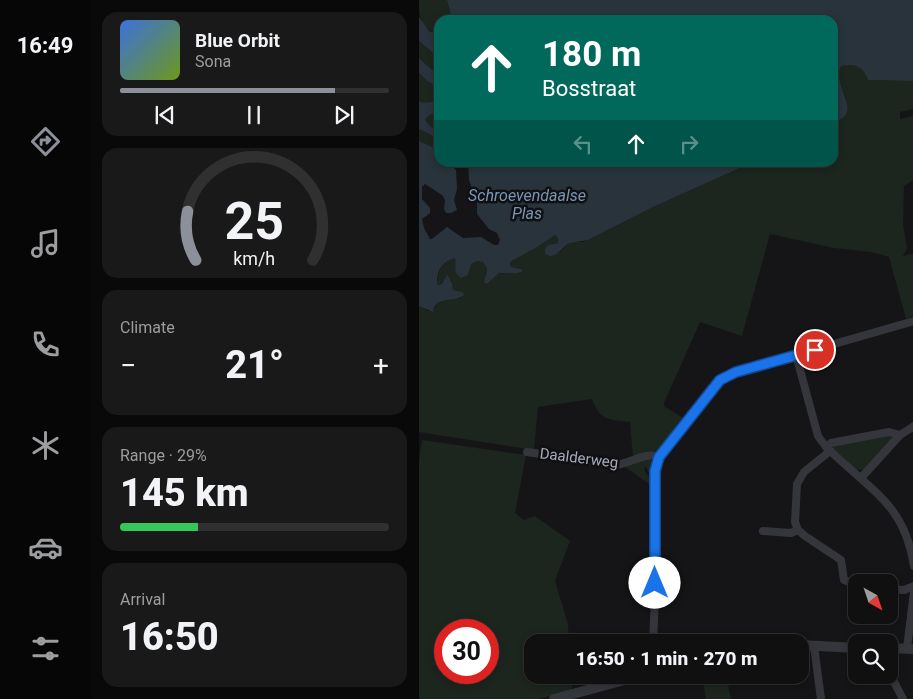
<!DOCTYPE html>
<meta charset="utf-8">
<style>
:root{--surface:#101011;--page:#19191a;--text:#f1f3f6;--muted:#9c9d9f;--line:#303031;--accent:#8c9099}
body{margin:0;font-family:Roboto,sans-serif;background:var(--page);color:var(--text);height:100vh;display:flex;flex-direction:column;font-size:19px;white-space:nowrap}
*{box-sizing:border-box;margin:0}
p{font-size:16px;color:var(--muted)}
.icon{flex:none;width:28px;height:28px;fill:none;stroke:currentColor;stroke-width:2;stroke-linecap:round;stroke-linejoin:round}
.map{position:relative;flex:1;overflow:hidden}
.sheet{display:flex;flex-direction:column;gap:12px;padding:12px;background:#090909;width:329px}
.sheet>*{flex:none}
.hud{position:absolute;left:15px;top:15px;width:404px;height:152px;border-radius:15px;box-shadow:0 2px 8px #0003,0 0 0 1px var(--line);background:#00695c;color:#fff;overflow:hidden}
.needle{width:32px;rotate:140deg}
.controls{position:absolute;left:429px;top:574px;display:grid;gap:10px}
.controls a{display:grid;place-items:center;width:50px;height:50px;border-radius:10px;background:var(--surface);box-shadow:0 2px 8px #0003,0 0 0 1px var(--line);font-size:25px}
.speed{position:absolute;left:15px;top:619px;display:flex;gap:10px;font-size:25px;font-weight:700;text-align:center}
.speed>*{display:grid;place-content:center;width:65px;height:65px;border-radius:50%;background:var(--surface);box-shadow:0 2px 8px #0003,0 0 0 1px var(--line);line-height:1}
.speed .limit{border:8px solid #d22;background:#fff;color:#111}
.pin{position:absolute;display:grid;place-items:center;width:42px;height:42px;color:#fff;margin:-21px;border:2px solid #fff;border-radius:50%;box-shadow:0 1px 5px #0007}
.me{position:absolute;width:55px;margin:-28px;rotate:0deg;stroke-linejoin:round;filter:drop-shadow(0 0 4px #0008)}
.turn{display:flex;align-items:center;gap:18px;height:105px;padding:0 25px;font-size:22px}
.turn .icon{width:65px;height:65px;stroke-width:2.5}
.turn b{display:block;font-size:35px;line-height:42px}
.lanes{display:flex;align-items:center;height:48px;padding:0 25px;background:#0003;justify-content:center;gap:25px;direction:ltr}
.lanes .off{opacity:.35}
.big{font-size:38px;font-weight:800;line-height:1.1}
.sheet .widget{flex:1;display:flex;flex-direction:column;justify-content:center;gap:8px;min-width:0;padding:0 18px;border-radius:15px;background:var(--page)}
.sheet .dial{align-items:center;gap:0}
.dial svg{height:130px;overflow:visible;fill:none;stroke:var(--line);stroke-width:7;stroke-linecap:round;text-anchor:middle}
.dial text{fill:var(--text);stroke:none}
.song{display:flex;align-items:center;gap:15px}
.cover{width:60px;height:60px;border-radius:8px;background:linear-gradient(135deg,hsl(220 70% 55%),hsl(80 70% 35%))}
.played{height:5px;border-radius:2px;background:linear-gradient(90deg,var(--accent) 80%,var(--line) 80%)}
.keys{display:flex;justify-content:space-around;direction:ltr}
.heat{display:flex;justify-content:space-between;align-items:center;font-size:28px;direction:ltr}
.charge{height:8px;border-radius:4px;background:linear-gradient(90deg,#34c759 29%,var(--line) 0)}
.trip{position:absolute;left:105px;top:634px;width:285px;height:50px;border-radius:15px;background:var(--surface);box-shadow:0 2px 8px #0003,0 0 0 1px var(--line);font-weight:800;line-height:50px;text-align:center}
main{display:flex;flex:1;min-height:0}
.menu{display:flex;flex-direction:column;width:90px;justify-content:space-around;align-items:center;background:#060607;color:var(--muted)}
.menu .icon{width:35px;height:35px}
.menu .active{color:var(--accent)}
.menu b{font-size:22px;color:var(--text)}
.map>svg:first-child{display:block}
.green{fill:#1c251e;fill-rule:evenodd}
.water{fill:#29333c}
.lines{fill:none;stroke-linecap:round;stroke-linejoin:round}
.minor{stroke:#35363c;stroke-width:8}
.tertiary{stroke:#35363c;stroke-width:10}
.route-casing{stroke:#114b97;stroke-width:12}
.route{stroke:#1a73e8;stroke-width:9}
.labels{text-anchor:middle;stroke-width:5;stroke-linejoin:round;paint-order:stroke}
.street-label{font-size:15px;fill:#a5aab8;stroke:#101012}
.water-label{font-size:16px;font-style:italic;fill:#7897b7;stroke:#101012}
</style>
<main>
<nav class="menu">
<b>16:49</b>
<svg class="icon active" aria-label="directions" viewBox="0 0 24 24"><path d="M12 3l9 9-9 9-9-9zM9 14v-3h6M13 9l2 2-2 2"/></svg>
<svg class="icon" aria-label="music" viewBox="0 0 24 24"><path d="M9 18V5l10-2v13"/><circle cx="6" cy="18" r="3"/><circle cx="16" cy="16" r="3"/></svg>
<svg class="icon" aria-label="phone" viewBox="0 0 24 24"><path d="M5 4h4l2 5-3 2q2 4 5 5l2-3 5 2v4C11 20 4 13 5 4z"/></svg>
<svg class="icon" aria-label="climate" viewBox="0 0 24 24"><path d="M12 3v18M4 7l16 10M4 17L20 7"/></svg>
<svg class="icon" aria-label="car" viewBox="0 0 24 24"><path d="M5 17H2v-5l4-1 3-4h7l3 4 3 1v5h-3M9 17h6M6 11h13"/><circle cx="7" cy="17" r="2"/><circle cx="17" cy="17" r="2"/></svg>
<svg class="icon" aria-label="filters" viewBox="0 0 24 24"><path d="M4 7h16M4 17h16"/><circle cx="9" cy="7" r="2"/><circle cx="15" cy="17" r="2"/></svg>
</nav>
<section class="sheet">
<div class="widget">
<div class="song"><i class="cover"></i><div><b>Blue Orbit</b><p>Sona</p></div></div>
<div class="played"></div>
<div class="keys"><svg class="icon" aria-label="previous" viewBox="0 0 24 24"><path d="M18 5L8 12l10 7zM5 5v14"/></svg><svg class="icon" aria-label="pause" viewBox="0 0 24 24"><path d="M8 5v14M16 5v14"/></svg><svg class="icon" aria-label="next" viewBox="0 0 24 24"><path d="M6 5l10 7-10 7zM19 5v14"/></svg></div>
</div>
<div class="widget dial"><svg viewBox="0 0 100 80">
<path d="M14 69A42 42 0 1 1 86 69"/>
<path d="M14 69A42 42 0 0 1 9 39" stroke="#8c9099"/>
<text x="50" y="56" font-size="32" font-weight="700">25</text>
<text x="50" y="72" font-size="11">km/h</text>
</svg></div>
<div class="widget"><p>Climate</p>
<div class="heat"><a>−</a><b class="big">21°</b><a>+</a></div>
</div>
<div class="widget"><p>Range · 29%</p><b class="big">145 km</b><div class="charge"></div></div>
<div class="widget"><p>Arrival</p><b class="big">16:50</b></div>
</section>
<div class="map">
<svg width="495" height="699" viewBox="0 0 495 699">
<rect width="100%" height="100%" fill="#151517"/>
<!-- green -->
<g class="green">
<path d="M 0,0 L 28,0 L 33,20 L 20,20 L 20,35 C 1,28 0,18 0,0 Z"/>
<path d="M 0,41 L 20,58 L 20,76 L 0,58 Z"/>
<path d="M 433,64 C 442,66 446,72 449,80 L 494,81 L 494,109 L 481,112 L 481,119 L 494,116 L 494,180 L 485,186 L 484,224 L 488,248 L 484,256 L 494,254 L 494,316 L 487,319 L 470,257 L 452,252 L 415,248 L 351,234 L 323,336 L 281,322 L 245,403 L 245,406 L 264,418 L 242,447 L 236,451 L 214,459 L 211,422 C 189,419 182,422 173,399 L 119,407 L 115,450 L 0,432 L 0,306 L 1,305 L 9,311 L 15,309 L 20,302 L 41,298 L 44,292 L 34,290 L 33,283 L 28,274 L 23,284 L 19,285 C 16,273 25,261 36,257 L 37,261 L 49,275 L 52,264 L 59,261 L 64,262 L 68,269 L 66,274 L 68,284 L 80,273 L 92,274 L 102,272 L 102,269 L 92,267 L 91,263 C 97,255 108,254 116,248 C 122,244 128,239 136,235 L 139,238 L 139,243 L 129,245 L 141,252 L 151,242 L 164,242 L 169,240 L 232,208 L 332,163 L 414,162 L 414,123 L 425,116 C 426,113 428,108 428,104 C 426,90 414,80 422,66 Z"/>
<path d="M 0,73 L 8,81 L 20,88 L 20,103 C 14,99 7,105 0,101 Z"/>
<path d="M 20,110 L 20,131 L 11,126 L 6,120 L 8,116 Z"/>
<path d="M 0,129 L 14,136 L 20,136 L 20,150 L 0,141 Z"/>
<path d="M 469,434 L 473,437 L 473,440 L 446,469 L 443,470 L 437,469 L 413,448 L 416,444 Z"/>
<path d="M 3,440 L 107,455 L 96,513 L 105,520 L 116,516 L 151,541 L 136,581 L 149,624 L 150,642 L 114,642 L 114,675 L 152,675 L 153,690 L 120,699 L 0,699 L 0,461 ZM 26,630 L 69,630 L 69,672 L 26,672 Z"/>
<path d="M 230,458 L 234,463 L 233,474 L 230,473 L 227,467 L 225,468 L 227,474 L 233,477 L 233,486 L 206,467 Z"/>
<path d="M 283,675 L 307,675 L 312,699 L 287,699 Z"/>
</g>
<!-- water -->
<g class="water">
<path d="M 28,0 L 494,0 L 494,81 L 449,80 C 444,66 436,63 422,66 C 413,83 437,105 425,117 C 422,119 417,121 414,123 L 414,20 L 33,20 Z"/>
<path d="M 0,17 L 10,31 L 20,35 L 20,58 L 0,41 Z"/>
<path d="M 0,58 L 20,76 L 20,88 L 8,81 L 0,73 Z"/>
<path d="M 0,101 C 7,105 14,99 20,103 L 20,110 L 9,116 L 6,120 L 11,126 L 20,131 L 20,136 L 14,136 L 0,129 Z"/>
<path d="M 0,141 L 20,150 L 20,162 L 30,163 L 37,170 L 38,189 L 35,200 L 38,210 L 32,213 L 27,213 L 25,209 L 26,200 L 23,195 L 6,184 L 3,187 L 3,199 L 11,208 L 11,213 L 3,219 L 5,228 L 11,239 L 13,239 L 28,227 L 44,238 L 62,237 L 75,245 L 79,245 L 81,240 L 78,233 L 70,229 L 58,214 L 58,203 L 50,180 L 49,163 L 332,163 L 232,208 L 169,240 C 163,242 154,241 149,244 C 141,249 137,260 126,254 L 126,249 L 129,245 L 139,243 L 139,238 L 136,235 L 115,249 L 94,260 L 91,263 L 92,267 L 102,269 L 104,271 C 97,275 88,273 80,273 L 68,284 L 65,282 L 68,269 L 64,262 L 59,261 L 52,264 L 49,275 L 42,278 C 33,272 38,266 36,258 C 25,260 15,273 19,285 L 23,284 L 28,274 L 33,283 L 34,290 L 44,292 L 45,295 C 33,304 17,295 14,312 L 0,306 Z"/>
</g>
<g class="lines">
<!-- minor -->
<g class="minor">
<path d="M 377,355 L 399,436 C 407,449 418,457 429,467 C 465,499 487,515 495,566"/>
<path d="M 407,447 L 412,443 L 470,432 L 481,435 L 495,426"/>
<path d="M 411,451 L 385,472 L 378,484 L 376,522 L 379,530 L 386,536 L 422,560 L 425,580 L 438,585"/>
<path d="M 108,452 L 196,465 C 210,464 227,451 241,457"/>
<path d="M 442,478 L 481,435"/>
<path d="M 344,531 L 372,533 L 379,530"/>
<path d="M 470,589 L 485,590 L 495,586"/>
<path d="M 234,642 L 236,598 L 236,471 L 241,457 L 292,390 L 301,380 L 317,372 L 495,321"/>
<path d="M 395,646 L 402,699"/>
<path d="M 488,648 L 495,592"/>
<path d="M 470,672 L 484,699"/>
</g>
<!-- tertiary -->
<g class="tertiary">
<path d="M 381,645 L 438,648"/>
<path d="M 470,648 L 495,649"/>
<path d="M 135,699 L 224,675"/>
</g>
</g>
<g class="lines">
<!-- route casing -->
<g class="route-casing">
<path id="route" d="M 236,583 L 236,471 L 240,457 L 301,380 L 317,372 L 396,350"/>
</g>
<!-- route -->
<use href="#route" class="route"/>
</g>
<g class="labels">
<!-- street labels -->
<g class="street-label">
<text transform="translate(160 458) rotate(7)" y="5">Daalderweg</text>
</g>
<!-- water labels -->
<g class="water-label">
<text x="108" y="201">Schroevendaalse<tspan x="108" dy="18">Plas</tspan></text>
</g>
</g>
</svg>
<div class="controls">
<a><svg class="needle" viewBox="-14 -14 28 28"><path d="M0-13l5 13h-10z" fill="#e53935"/><path d="M0 13l5-13h-10z" fill="#9c9d9f"/></svg></a>
<a><svg class="icon" aria-label="search" viewBox="0 0 24 24"><circle cx="10" cy="10" r="6"/><path d="M15 15l6 6"/></svg></a>
</div>
<div class="speed"><div class="limit">30</div></div>
<div class="pin" style="left:396px;top:350px;background:#d93025"><svg class="icon" aria-label="arrive" viewBox="0 0 24 24"><path d="M6 21V4h12l-3 4 3 4H6"/></svg></div>
<svg class="me" style="left:236px;top:583px" viewBox="-20 -20 40 40"><circle r="19" fill="#fff"/><path d="M0-13L10 11 0 6-10 11z" fill="#1a73e8"/></svg>
<div class="trip">16:50 · 1 min · 270 m</div>
<div class="hud">
<div class="turn"><svg class="icon" aria-label="ahead" viewBox="0 0 24 24"><path d="M12 20V5M6 11l6-6 6 6"/></svg><div><b>180 m</b>Bosstraat</div></div>
<div class="lanes"><svg class="icon off" aria-label="left" viewBox="0 0 24 24"><path d="M17 20v-9H6M10 6l-5 5 5 5"/></svg><svg class="icon" aria-label="ahead" viewBox="0 0 24 24"><path d="M12 20V5M6 11l6-6 6 6"/></svg><svg class="icon off" aria-label="right" viewBox="0 0 24 24"><path d="M7 20v-9h11M14 6l5 5-5 5"/></svg></div>
</div>
</div>
</main>
